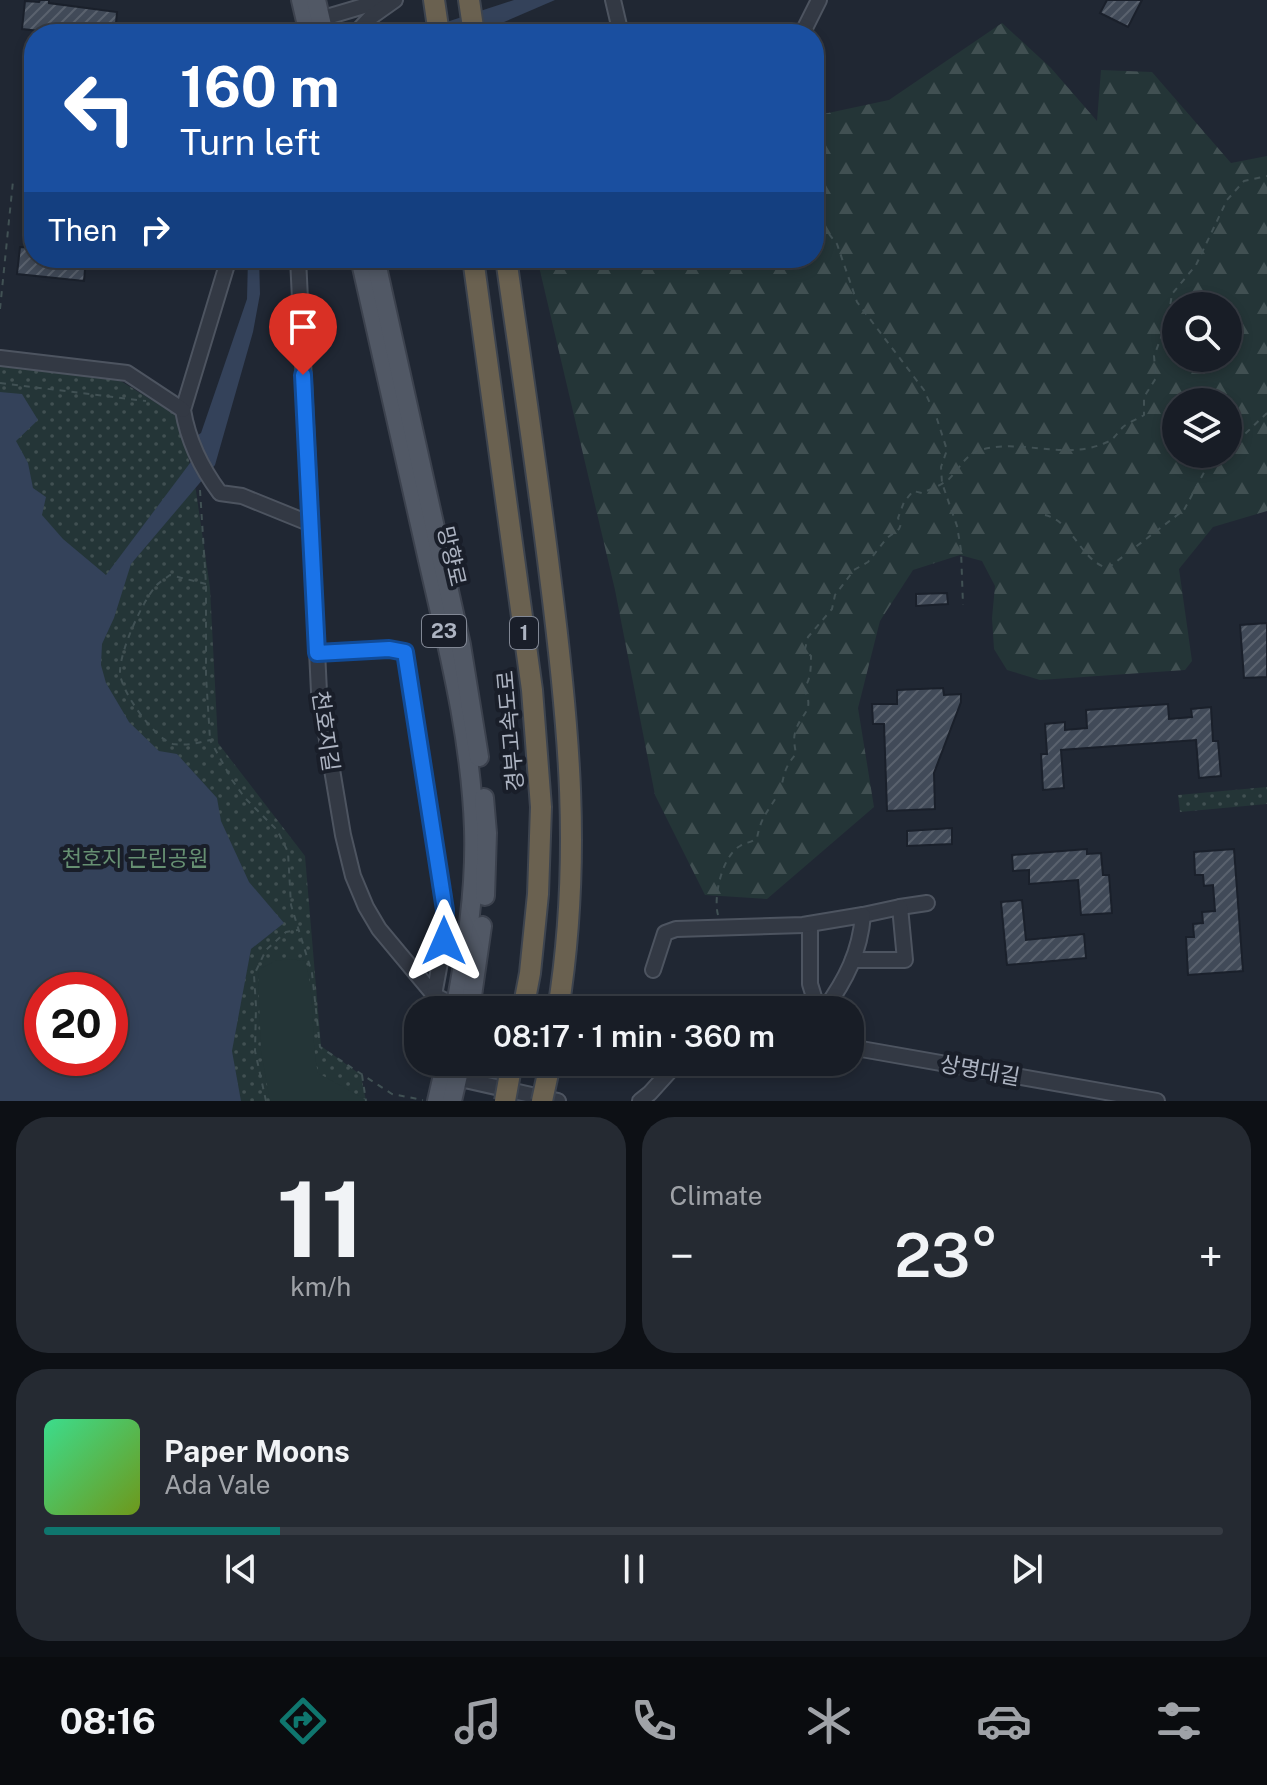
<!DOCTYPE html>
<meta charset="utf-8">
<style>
:root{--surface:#181d26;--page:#252a32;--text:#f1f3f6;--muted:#9fa2a7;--line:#363b43;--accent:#0f766e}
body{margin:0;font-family:"Public Sans","Noto Sans KR",sans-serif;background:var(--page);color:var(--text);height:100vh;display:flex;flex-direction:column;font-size:30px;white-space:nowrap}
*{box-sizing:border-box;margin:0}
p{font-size:26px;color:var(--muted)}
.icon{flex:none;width:44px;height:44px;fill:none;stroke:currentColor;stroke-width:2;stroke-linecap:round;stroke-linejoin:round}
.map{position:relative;height:1101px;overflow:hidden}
.sheet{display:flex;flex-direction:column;gap:16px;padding:16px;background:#0d1015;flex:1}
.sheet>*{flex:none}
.banner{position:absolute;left:24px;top:24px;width:800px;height:244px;border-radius:32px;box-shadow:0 4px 12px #0003,0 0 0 2px var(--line);background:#1a4fa0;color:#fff;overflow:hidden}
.fabs{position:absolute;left:1162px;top:292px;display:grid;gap:16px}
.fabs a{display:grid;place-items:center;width:80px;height:80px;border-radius:50%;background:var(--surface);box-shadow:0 4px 12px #0003,0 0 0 2px var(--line);font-size:40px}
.speed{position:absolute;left:24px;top:972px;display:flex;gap:16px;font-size:40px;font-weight:700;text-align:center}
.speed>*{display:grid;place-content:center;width:104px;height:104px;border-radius:50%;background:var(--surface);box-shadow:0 4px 12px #0003,0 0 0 2px var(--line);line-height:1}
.speed .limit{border:12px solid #d22;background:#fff;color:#111}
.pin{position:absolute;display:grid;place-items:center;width:68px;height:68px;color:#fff;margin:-82px -34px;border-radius:50% 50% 50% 0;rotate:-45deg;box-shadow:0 0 8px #0007}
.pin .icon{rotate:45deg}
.me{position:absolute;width:88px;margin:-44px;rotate:0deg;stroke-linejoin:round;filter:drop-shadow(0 0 6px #0008)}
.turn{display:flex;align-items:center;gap:28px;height:168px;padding:0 24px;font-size:36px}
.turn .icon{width:104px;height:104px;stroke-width:2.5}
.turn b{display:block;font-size:56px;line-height:68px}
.then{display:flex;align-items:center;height:76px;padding:0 24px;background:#0003;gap:16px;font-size:30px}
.big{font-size:60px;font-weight:600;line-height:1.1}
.sheet .tile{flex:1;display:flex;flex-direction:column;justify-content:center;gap:12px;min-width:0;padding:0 28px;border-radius:32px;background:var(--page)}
.sheet .dial{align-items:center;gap:0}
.dial b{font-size:104px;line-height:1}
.song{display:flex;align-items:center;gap:24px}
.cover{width:96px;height:96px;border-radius:12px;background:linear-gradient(135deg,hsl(150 70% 55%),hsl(80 70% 35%))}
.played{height:8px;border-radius:4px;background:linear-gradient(90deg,var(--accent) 20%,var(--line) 20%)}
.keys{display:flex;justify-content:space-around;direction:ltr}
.heat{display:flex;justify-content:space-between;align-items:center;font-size:44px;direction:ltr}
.sheet .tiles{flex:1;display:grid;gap:16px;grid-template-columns:1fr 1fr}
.tile:last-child{grid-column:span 2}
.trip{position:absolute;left:404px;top:996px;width:460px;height:80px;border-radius:32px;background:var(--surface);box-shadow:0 4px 12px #0003,0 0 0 2px var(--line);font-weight:600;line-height:80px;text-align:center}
.dock{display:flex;height:128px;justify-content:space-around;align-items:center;background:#0a0c0f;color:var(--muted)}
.dock .icon{width:56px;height:56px}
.dock .active{color:var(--accent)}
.dock b{font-size:36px;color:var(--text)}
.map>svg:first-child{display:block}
.grass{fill:url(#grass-dots);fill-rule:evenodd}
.forest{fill:url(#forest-firs);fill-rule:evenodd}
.garden{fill:#243537}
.water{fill:#34425a;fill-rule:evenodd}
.building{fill:url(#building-hatch);stroke:#1a202b;stroke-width:2}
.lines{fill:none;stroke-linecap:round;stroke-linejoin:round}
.minor-casing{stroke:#4d5460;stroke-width:18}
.major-casing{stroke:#3c424e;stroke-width:22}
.highway-casing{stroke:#3d444f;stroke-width:24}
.path{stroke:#415154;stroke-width:2;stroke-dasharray:6 6;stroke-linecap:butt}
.minor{stroke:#333944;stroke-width:14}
.major{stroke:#515865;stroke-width:18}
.highway{stroke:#6a6150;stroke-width:20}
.highway-bridge-casing{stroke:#3d444f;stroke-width:24;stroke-linecap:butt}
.highway-bridge{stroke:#6a6150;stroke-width:20}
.route-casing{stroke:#114b97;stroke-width:20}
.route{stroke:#1a73e8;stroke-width:14}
.labels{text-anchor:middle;stroke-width:8;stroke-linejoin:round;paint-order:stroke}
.shield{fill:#191e29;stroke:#818794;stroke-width:2}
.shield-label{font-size:20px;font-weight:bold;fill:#adb4c2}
.street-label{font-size:22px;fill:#adb4c2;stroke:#191e29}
.park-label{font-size:22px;fill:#669072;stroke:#191e29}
</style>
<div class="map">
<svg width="1267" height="1101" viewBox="0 0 1267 1101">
<defs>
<pattern id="grass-dots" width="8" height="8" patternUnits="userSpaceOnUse" patternTransform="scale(2)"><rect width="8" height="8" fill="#243537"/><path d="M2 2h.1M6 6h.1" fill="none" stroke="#415052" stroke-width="1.8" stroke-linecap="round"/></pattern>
<pattern id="forest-firs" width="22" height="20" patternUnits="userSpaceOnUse" patternTransform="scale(2)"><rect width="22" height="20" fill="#243537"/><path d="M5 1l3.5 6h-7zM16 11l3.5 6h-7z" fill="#415052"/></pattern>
<pattern id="building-hatch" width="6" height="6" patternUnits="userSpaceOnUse" patternTransform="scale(2)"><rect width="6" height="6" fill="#414a58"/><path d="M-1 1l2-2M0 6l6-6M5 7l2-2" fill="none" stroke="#5a626e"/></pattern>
</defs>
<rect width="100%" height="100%" fill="#202733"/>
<!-- grass -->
<g class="grass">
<path d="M 0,366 L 111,375 L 179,417 L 196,491 L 210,588 L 218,743 L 305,856 L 321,1046 L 361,1075 L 366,1101 L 0,1101 ZM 42,990 L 110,990 L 110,1058 L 42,1058 Z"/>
<path d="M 1267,787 L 1267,804 L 1180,812 L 1178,795 Z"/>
</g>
<!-- forest -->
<path class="forest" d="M 1002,23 L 1051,68 L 1097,121 L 1101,70 L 1152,72 L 1231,163 L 1267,156 L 1267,511 L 1213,527 L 1179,569 L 1192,661 L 1185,670 L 1040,680 L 1007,670 L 994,649 L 992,618 L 995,586 L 982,561 L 960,555 L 913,570 L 880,621 L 858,708 L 874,807 L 767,899 L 705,895 L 655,795 L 615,590 L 537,258 L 814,258 L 814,116 L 889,100 ZM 1176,306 L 1228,306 L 1228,358 L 1176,358 ZM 1176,402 L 1228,402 L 1228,454 L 1176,454 Z"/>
<!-- garden -->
<path class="garden" d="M 289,959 L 305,961 C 316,997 310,1036 318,1073 L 368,1101 L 270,1101 L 261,1051 L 258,970 L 275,961 Z"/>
<!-- water -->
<g class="water">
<path d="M 514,0 L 555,0 L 497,25 L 468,34 L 410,34 Z"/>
<path d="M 248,258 L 259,258 L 260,294 L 253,332 L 215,465 L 131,564 L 114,618 L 102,644 L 101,665 L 106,683 L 129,722 L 159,751 L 177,754 L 217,798 L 221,821 L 249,882 L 284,923 L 251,949 L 232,1051 L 241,1101 L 0,1101 L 0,392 L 22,394 L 38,420 L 16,441 L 28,463 L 33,488 L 46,497 L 42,515 L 63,539 L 106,575 L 193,459 L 187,442 L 201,433 L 247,299 ZM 42,990 L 110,990 L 110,1058 L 42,1058 Z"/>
</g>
<!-- building -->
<g class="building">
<path d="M 40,0 L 49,0 L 49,3 L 117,12 L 115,34 L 67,34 L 22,29 L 25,1 L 39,2 Z"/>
<path d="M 1107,0 L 1142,0 L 1128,27 L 1100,13 Z"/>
<path d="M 27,145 L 34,146 L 34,188 L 23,186 Z"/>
<path d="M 20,247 L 34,248 L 34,258 L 86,258 L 84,281 L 17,274 Z"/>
<path d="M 947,593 L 948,604 L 916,606 L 916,594 Z"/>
<path d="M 1267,623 L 1267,677 L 1244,678 L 1240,625 Z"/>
<path d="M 943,688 L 944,695 L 961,694 L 961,702 L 934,773 L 935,809 L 887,811 L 884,724 L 873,724 L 872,704 L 897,704 L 897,690 Z"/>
<path d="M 1168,704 L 1169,719 L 1192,717 L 1191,709 L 1211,707 L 1213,741 L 1218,741 L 1221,776 L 1199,778 L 1196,740 L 1061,750 L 1064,788 L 1043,790 L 1041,754 L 1047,754 L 1045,724 L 1065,722 L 1065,730 L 1087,728 L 1086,710 Z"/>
<path d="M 952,828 L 952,844 L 907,846 L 907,831 Z"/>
<path d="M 1087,849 L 1087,854 L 1101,853 L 1103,875 L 1109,875 L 1112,913 L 1081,915 L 1078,880 L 1029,884 L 1029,870 L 1013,871 L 1012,855 Z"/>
<path d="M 1234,849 L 1243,971 L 1188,975 L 1186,937 L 1194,937 L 1193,924 L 1203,923 L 1202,912 L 1215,911 L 1213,885 L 1204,886 L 1203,875 L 1195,875 L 1194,852 Z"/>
<path d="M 1022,900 L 1026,940 L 1084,934 L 1086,958 L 1007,965 L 1001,902 Z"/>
</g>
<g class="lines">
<!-- minor casing -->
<g class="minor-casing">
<g id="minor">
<path d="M 613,0 L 621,34"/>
<path d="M 310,22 L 384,0"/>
<path d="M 355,34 L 371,17 L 395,0"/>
<path d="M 802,34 L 819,0"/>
<path d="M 229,258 L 183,410 C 188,440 202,469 220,493 L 242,496 L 311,524"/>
<path d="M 298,258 L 319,692 L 343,835 L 353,876 L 366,907 L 379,929 L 434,995 L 447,1002 L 466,1006"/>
<path d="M 0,358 L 127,373 L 183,410"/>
<path d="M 317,653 L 389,649 L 405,652 L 445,910 L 444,941 L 434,995"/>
<path d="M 900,907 L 927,903"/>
<path d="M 810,924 L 810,984 L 818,1010"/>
<path d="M 853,960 L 905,960 L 900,907 L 863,915"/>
<path d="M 653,970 L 665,933 L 676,929 L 803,925 L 863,915 C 860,952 846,980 824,1010"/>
<path d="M 850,1047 L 1157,1101"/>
<path d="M 447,1076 L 558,1101"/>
<path d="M 640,1101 L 650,1093 L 678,1062"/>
</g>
</g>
<!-- major casing -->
<g class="major-casing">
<g id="major">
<path d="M 301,0 L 309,34"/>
<path d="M 316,0 L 324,34"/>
<path d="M 360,258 C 383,359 405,459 428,560 C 448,648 471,738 474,829 C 476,891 466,950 455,1010"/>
<path d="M 375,258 L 461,645 L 479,757"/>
<path d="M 484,798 L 487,833 L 485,896"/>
<path d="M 470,1010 L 482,926"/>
<path d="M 437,1101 L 446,1062"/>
<path d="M 452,1101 L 461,1062"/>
</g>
</g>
<!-- highway casing -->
<g class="highway-casing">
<g id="highway">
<path d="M 434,0 L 439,34"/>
<path d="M 469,0 L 474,34"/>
<path d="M 473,258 L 532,690 L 541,807 L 538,894 L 530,973 L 523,1010"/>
<path d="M 506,258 C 521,364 537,470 550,576 C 569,725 582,860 558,1010"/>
</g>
</g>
<!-- path -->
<g class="path">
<path d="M 814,215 L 837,244 L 857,302 L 924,390 L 937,419 L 947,450 L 941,467 L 942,483 L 957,526 L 961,550 L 963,605"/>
<path d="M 0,309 L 13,181"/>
<path d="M 0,383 L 146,401"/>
<path d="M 1228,450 L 1267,413"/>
<path d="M 200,490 L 206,584 L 206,676 L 210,739"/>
<path d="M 1045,515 C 1073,521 1081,562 1108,568 L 1184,510 L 1209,463 L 1224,454"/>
<path d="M 206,584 L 170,575 C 165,579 159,582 155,587 C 142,603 120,650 120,672 C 120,691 155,739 173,744 C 186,746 198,743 210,740 L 232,780 L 245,798 L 277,830 L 288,852 L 291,905 L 312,973 L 320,1047 L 392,1094 L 423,1100"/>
<path d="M 718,915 C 713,897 722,856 740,846 C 746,842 751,843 757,838 C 761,817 767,813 777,796 C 786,780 780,772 796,754 C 795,747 793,740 795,733 C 800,712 816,713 804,688 C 811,680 811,666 811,656 L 805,649 L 808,637 L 832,609 L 835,595 L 854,570 L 868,562 L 887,538 L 899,529 L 901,524 L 898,518 L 904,502 L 913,491 L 922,493 C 931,489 942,485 949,479 C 960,468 965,455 980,450 C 1024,438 1063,461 1105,443 C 1114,440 1117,433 1123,427 C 1129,422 1138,419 1144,415 L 1144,397 L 1156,378 L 1154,356 L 1168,319 L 1172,294 L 1196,265 L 1227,200 L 1244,181 L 1267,176"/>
<path d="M 362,1075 L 366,1101"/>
<path d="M 266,1101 L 255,1051 L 256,1006 L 254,975 L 266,950 L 286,932 L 298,930"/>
</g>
<!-- minor -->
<use href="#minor" class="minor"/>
<!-- major -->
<use href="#major" class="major"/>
<!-- highway -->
<use href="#highway" class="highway"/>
<!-- highway-bridge casing -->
<g class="highway-bridge-casing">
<g id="highway-bridge">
<path d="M 505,1101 L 512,1062"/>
<path d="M 542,1101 L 550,1064"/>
</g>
</g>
<!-- highway-bridge -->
<use href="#highway-bridge" class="highway-bridge"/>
</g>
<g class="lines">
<!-- route casing -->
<g class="route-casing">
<path id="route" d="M 303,375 L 317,653 L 389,649 L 405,652 L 445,910 L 444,941"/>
</g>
<!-- route -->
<use href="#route" class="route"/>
</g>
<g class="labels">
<!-- shield labels -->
<g class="shield">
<rect x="422" y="615" width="44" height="32" rx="6"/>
<rect x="510" y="617" width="28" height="32" rx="6"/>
</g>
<g class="shield-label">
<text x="444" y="638">23</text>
<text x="524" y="640">1</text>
</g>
<!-- street labels -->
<g class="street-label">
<text transform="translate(452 556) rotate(77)" y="8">망향로</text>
<text transform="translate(326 731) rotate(82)" y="8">천호지길</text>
<text transform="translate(510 731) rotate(-95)" y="8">경부고속도로</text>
<text transform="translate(980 1070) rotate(10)" y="8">상명대길</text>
</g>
<!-- park labels -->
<g class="park-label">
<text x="135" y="866">천호지 근린공원</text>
</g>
</g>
</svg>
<div class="fabs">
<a><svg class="icon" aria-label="search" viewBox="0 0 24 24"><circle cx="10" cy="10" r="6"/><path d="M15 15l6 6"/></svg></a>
<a><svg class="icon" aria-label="layers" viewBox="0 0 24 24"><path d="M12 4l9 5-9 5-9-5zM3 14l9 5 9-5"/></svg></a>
</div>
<div class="speed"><div class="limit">20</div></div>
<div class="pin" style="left:303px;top:375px;background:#d93025"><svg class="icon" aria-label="arrive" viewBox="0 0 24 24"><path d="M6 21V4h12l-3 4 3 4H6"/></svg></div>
<svg class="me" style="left:444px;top:941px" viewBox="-20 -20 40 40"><path d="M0-17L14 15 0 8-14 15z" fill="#1a73e8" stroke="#fff" stroke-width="4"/></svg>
<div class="trip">08:17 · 1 min · 360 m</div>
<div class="banner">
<div class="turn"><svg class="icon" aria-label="left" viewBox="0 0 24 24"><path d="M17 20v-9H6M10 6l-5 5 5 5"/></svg><div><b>160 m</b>Turn left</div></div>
<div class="then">Then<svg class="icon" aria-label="right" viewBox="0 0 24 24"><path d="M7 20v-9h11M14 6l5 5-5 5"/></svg></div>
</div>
</div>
<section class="sheet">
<div class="tiles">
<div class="tile dial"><b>11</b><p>km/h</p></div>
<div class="tile"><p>Climate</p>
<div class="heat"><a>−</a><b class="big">23°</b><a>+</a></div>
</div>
<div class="tile">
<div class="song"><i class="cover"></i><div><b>Paper Moons</b><p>Ada Vale</p></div></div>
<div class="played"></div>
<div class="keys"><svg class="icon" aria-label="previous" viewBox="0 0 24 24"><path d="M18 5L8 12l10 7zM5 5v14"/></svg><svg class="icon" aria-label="pause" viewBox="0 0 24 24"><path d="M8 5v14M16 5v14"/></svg><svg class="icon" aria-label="next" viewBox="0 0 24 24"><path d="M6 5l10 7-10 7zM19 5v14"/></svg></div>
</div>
</div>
</section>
<nav class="dock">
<b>08:16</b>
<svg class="icon active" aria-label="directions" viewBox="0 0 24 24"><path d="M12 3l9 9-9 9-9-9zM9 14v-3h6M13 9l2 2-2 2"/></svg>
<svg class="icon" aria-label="music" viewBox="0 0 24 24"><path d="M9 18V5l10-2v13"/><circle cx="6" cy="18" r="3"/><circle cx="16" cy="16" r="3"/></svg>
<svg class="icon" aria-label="phone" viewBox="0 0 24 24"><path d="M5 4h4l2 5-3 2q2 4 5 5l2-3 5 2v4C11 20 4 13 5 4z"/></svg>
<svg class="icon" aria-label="climate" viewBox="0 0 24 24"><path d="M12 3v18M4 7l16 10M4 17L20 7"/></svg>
<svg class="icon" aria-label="car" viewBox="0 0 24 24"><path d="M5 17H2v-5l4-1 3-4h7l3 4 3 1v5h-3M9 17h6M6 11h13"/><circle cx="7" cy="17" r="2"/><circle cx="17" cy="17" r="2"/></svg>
<svg class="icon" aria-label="filters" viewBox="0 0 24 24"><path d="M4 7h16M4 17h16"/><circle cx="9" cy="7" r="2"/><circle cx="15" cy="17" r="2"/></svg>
</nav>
